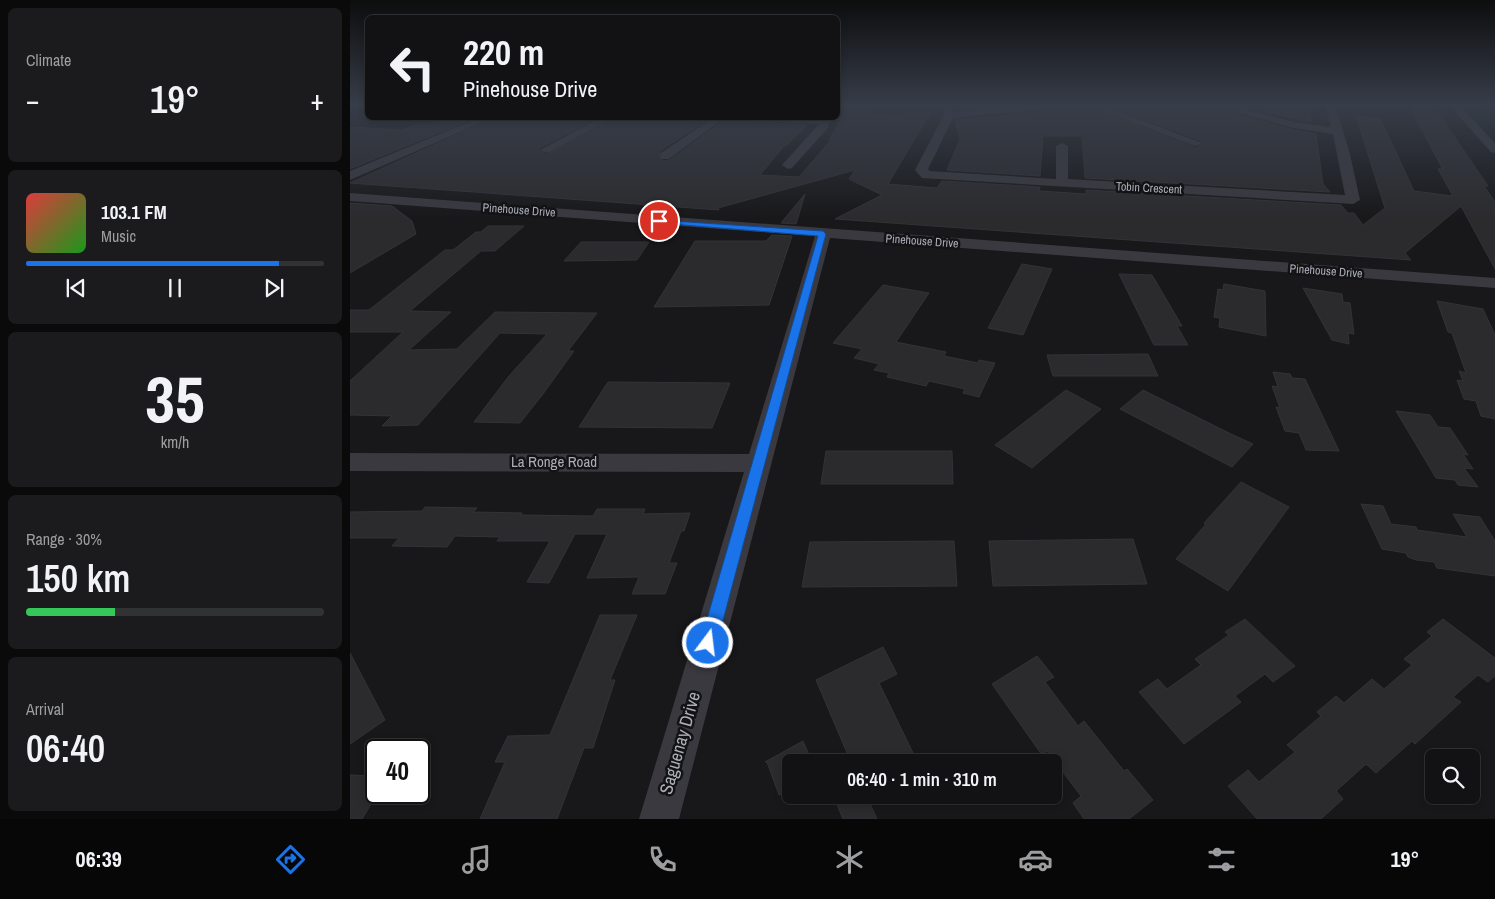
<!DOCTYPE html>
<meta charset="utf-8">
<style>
:root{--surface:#121214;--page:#1b1b1d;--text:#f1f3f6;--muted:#9c9ea0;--line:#313234;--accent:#1a73e8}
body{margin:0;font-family:"Archivo Narrow",sans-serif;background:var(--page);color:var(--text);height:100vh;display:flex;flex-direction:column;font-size:19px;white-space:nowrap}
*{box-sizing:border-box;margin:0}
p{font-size:16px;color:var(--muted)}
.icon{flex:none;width:28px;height:28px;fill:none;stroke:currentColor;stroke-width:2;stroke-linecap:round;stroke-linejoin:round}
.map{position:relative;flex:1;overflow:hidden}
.drawer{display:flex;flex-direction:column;gap:8px;padding:8px;background:#0a0a0b;width:350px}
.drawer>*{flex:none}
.guide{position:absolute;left:15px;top:15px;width:475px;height:105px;border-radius:8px;box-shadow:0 2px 8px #0003,0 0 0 1px var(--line);background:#121214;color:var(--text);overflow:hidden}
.buttons{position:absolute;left:1075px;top:749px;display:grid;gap:10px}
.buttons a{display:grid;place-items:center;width:55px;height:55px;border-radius:8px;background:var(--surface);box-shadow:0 2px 8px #0003,0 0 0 1px var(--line);font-size:25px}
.speed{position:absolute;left:15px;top:739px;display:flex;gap:10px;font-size:25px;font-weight:700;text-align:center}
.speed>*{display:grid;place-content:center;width:65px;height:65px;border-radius:50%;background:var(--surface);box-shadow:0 2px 8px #0003,0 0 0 1px var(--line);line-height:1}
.speed .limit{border:2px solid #111;border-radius:8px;background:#fff;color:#111}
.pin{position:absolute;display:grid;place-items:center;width:42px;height:42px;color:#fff;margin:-21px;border:2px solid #fff;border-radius:50%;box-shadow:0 1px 5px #0007}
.me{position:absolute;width:55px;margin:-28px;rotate:15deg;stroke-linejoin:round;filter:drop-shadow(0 0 4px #0008)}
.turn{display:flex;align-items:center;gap:18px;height:105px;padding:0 15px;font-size:22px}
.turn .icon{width:65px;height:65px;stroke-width:2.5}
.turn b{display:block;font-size:35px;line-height:42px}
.big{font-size:38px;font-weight:600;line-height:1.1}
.drawer .widget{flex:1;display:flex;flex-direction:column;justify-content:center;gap:8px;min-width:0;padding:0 18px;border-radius:8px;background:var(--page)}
.drawer .dial{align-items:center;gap:0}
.dial b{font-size:65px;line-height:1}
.song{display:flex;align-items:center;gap:15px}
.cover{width:60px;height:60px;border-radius:8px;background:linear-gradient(135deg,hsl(0 70% 55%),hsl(120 70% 35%))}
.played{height:5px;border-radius:2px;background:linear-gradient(90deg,var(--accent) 85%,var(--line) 85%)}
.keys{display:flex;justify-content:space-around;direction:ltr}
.heat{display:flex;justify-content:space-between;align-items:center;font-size:28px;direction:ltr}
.charge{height:8px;border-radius:4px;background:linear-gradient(90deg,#34c759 30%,var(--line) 0)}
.trip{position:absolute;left:432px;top:754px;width:280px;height:50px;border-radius:8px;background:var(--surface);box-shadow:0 2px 8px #0003,0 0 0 1px var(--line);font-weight:600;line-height:50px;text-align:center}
.dock{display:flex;height:80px;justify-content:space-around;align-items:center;background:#070708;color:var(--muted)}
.dock .icon{width:35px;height:35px}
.dock .active{color:var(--accent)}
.dock b{font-size:22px;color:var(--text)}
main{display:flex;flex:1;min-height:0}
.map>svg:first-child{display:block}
.green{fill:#1e2520}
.building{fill:#2b2b2e;stroke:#333236}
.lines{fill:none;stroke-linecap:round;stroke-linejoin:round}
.minor{fill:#39393f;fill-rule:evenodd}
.route{fill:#1a73e8;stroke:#114b97}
.labels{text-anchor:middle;stroke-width:5;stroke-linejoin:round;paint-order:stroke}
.far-street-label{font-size:12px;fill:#abadb9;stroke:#131315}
.street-label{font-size:15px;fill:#abadb9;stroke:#131315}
.near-street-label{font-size:18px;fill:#abadb9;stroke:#131315}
</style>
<main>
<section class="drawer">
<div class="widget"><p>Climate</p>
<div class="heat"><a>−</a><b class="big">19°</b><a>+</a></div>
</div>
<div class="widget">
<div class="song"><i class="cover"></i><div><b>103.1 FM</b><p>Music</p></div></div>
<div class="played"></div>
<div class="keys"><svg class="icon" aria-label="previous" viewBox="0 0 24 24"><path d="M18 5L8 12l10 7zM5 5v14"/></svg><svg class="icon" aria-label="pause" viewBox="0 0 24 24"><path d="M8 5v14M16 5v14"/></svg><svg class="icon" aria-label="next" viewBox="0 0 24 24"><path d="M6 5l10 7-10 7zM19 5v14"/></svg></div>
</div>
<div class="widget dial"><b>35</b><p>km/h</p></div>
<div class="widget"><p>Range · 30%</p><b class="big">150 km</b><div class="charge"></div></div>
<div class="widget"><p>Arrival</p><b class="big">06:40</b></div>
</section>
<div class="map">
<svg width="1145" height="819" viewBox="0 0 1145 819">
<rect width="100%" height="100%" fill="#18181a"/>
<!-- green -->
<path class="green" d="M 1119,105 L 1145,105 L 1145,129 Z"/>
<!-- building -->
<g class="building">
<path d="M 605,105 L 660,105 L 606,110 Z"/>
<path d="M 716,105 L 736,105 L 846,148 L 854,142 L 757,105 L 960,105 L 961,122 L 893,107 L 886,112 L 887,114 L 943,130 L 966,134 L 973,184 L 980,192 L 735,178 L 732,136 L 693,136 L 690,176 L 597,170 L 610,139 L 605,120 L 709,110 Z"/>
<path d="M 1059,105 L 1079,105 L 1088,113 L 1138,186 L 1134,186 L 1145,202 L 1145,269 L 1111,206 L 1055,253 L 1061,260 L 485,219 L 532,195 L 499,179 L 505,170 L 368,208 L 369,210 L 0,183 L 144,118 L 247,118 L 188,149 L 196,155 L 264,118 L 357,120 L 310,151 L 311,161 L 320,160 L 374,120 L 457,125 L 436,146 L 434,146 L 410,175 L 449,177 L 481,140 L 479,140 L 498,108 L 524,108 L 521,114 L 553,116 L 555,112 L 580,113 L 538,184 L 587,188 L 592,181 L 690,187 L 689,191 L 736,194 L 736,190 L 991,205 L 998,213 L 1004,213 L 1013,225 L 1035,208 L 1006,116 L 1030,118 L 1064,191 L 1103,196 L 1088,169 L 1092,169 L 1091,166 Z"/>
<path d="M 99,118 L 125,118 L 0,169 L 0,127 L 52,130 L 70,123 L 83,124 Z"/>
<path d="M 455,194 L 446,224 L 431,223 Z"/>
<path d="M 0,203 L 42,206 L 62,221 L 66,234 L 0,273 Z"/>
<path d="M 138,226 L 174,226 L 145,251 L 131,251 L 60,311 L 101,312 L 59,350 L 107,349 L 145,312 L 247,313 L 218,351 L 224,351 L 193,394 L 170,423 L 124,422 L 159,376 L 197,334 L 150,333 L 68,425 L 32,426 L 42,416 L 0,415 L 0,381 L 53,332 L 0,332 L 0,310 L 19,310 L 95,250 L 103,250 L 126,232 L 131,232 Z"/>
<path d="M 422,235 L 442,236 L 419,305 L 304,307 L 345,241 L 416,241 Z"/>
<path d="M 231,242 L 299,242 L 287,260 L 214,261 Z"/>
<path d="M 672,264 L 702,269 L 673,335 L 638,328 Z"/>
<path d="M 769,274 L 802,275 L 832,326 L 827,326 L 838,345 L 804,345 Z"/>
<path d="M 874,284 L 915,291 L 916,336 L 869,327 L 870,318 L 864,317 L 868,289 L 873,290 Z"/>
<path d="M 533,285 L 579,293 L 546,342 L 596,352 L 594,356 L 628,363 L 629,360 L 645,363 L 629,397 L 613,393 L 615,389 L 579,381 L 576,386 L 537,377 L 539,373 L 524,370 L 529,364 L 504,358 L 512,349 L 483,343 Z"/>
<path d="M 953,288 L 992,294 L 993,302 L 1000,303 L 1004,334 L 998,333 L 999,344 L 982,340 Z"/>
<path d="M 1087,301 L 1133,309 L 1145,335 L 1145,419 L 1131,416 L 1126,401 L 1114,399 L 1107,380 L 1113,381 L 1109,371 L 1116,373 L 1102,333 L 1098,332 Z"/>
<path d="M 798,354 L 808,376 L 703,376 L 697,355 Z"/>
<path d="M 923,372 L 940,374 L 942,378 L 955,379 L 989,451 L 956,450 L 949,433 L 935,431 L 926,407 L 930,408 L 922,386 L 928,387 Z"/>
<path d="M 258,382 L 380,383 L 362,428 L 229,427 Z"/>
<path d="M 716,390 L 751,409 L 682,468 L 645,445 Z"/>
<path d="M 793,390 L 879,433 L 903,444 L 882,467 L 770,409 Z"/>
<path d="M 1046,411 L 1080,415 L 1088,427 L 1100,428 L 1118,455 L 1113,454 L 1123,469 L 1114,468 L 1128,487 L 1108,485 L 1105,480 L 1086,478 Z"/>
<path d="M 476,451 L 602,451 L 603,484 L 471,484 Z"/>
<path d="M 891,482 L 939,507 L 878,591 L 826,559 L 856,524 L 854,523 Z"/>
<path d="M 1011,504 L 1033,506 L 1041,524 L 1066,527 L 1067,530 L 1117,537 L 1103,514 L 1130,517 L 1145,541 L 1145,576 L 1087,568 L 1084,562 L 1066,560 L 1058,557 L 1056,553 L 1032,549 Z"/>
<path d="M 75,507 L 127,508 L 123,512 L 172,513 L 171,515 L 243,516 L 247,509 L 295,509 L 293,514 L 340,513 L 334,531 L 331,531 L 319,563 L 327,563 L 315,594 L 282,594 L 289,577 L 237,578 L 257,534 L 225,534 L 199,583 L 177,582 L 200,541 L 147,541 L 150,537 L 105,536 L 97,547 L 42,546 L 49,538 L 0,538 L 0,512 L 72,511 Z"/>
<path d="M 783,539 L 797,584 L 643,586 L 639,541 Z"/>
<path d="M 604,541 L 607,586 L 452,587 L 460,542 Z"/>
<path d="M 250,615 L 287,615 L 260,680 L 265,680 L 243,748 L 234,748 L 207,819 L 130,819 L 155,762 L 145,762 L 158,736 L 200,735 Z"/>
<path d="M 895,619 L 945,666 L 923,682 L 915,674 L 885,696 L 891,702 L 834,744 L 789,692 L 808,679 L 817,689 L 851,665 L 845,659 L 879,635 L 875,632 Z"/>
<path d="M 1093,619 L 1145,658 L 1145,676 L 1138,682 L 1128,675 L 1103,697 L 1111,702 L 1065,744 L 1062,741 L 1026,773 L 1016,764 L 986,791 L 993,799 L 971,819 L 907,819 L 878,786 L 898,770 L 909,782 L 945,752 L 937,745 L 971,716 L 967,712 L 986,696 L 994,703 L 1022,679 L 1034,689 L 1062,665 L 1054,659 L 1082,636 L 1077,632 Z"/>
<path d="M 533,647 L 547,674 L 529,683 L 563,753 L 547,762 L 501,762 L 466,680 Z"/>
<path d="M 0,653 L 35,720 L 0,744 Z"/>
<path d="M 687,656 L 704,677 L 695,682 L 728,726 L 734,721 L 774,771 L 777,769 L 803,800 L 779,819 L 734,819 L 723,803 L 731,796 L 697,751 L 692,755 L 642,684 Z"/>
<path d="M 453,741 L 462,762 L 441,762 L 441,788 L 429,795 L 417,762 L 415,762 Z"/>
<path d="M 0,775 L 26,776 L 26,796 L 12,819 L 0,819 Z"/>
<path d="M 483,795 L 516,795 L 527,819 L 493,819 Z"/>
</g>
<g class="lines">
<!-- minor -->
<g class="minor">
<path d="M 593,105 L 603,105 L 604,112 L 678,105 L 714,105 L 709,108 L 603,118 L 578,169 L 580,171 L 706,179 L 706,146 L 712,143 L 718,146 L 718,179 L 995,195 L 983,134 L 944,128 L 888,112 L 893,109 L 944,122 L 981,127 L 975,105 L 985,105 L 1000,154 L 1010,200 L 1003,204 L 572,178 L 565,170 L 594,115 Z"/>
<path d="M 738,105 L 752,105 L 852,143 L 846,146 L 842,145 Z"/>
<path d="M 1099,105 L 1109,105 L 1145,143 L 1145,153 L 1141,152 Z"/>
<path d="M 129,118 L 142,118 L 0,180 L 0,171 Z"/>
<path d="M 250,118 L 262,118 L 200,152 L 196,153 L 190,150 Z"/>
<path d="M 363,118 L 374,118 L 319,159 L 311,159 L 311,153 Z"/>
<path d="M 402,118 L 481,118 L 477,129 L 442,168 L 438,169 L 432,165 L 469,124 L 407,121 Z"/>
<path d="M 0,193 L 1145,278 L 1145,288 L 480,238 L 329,819 L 289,819 L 394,472 L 0,471 L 0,453 L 399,454 L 465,236 L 0,201 Z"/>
</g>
</g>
<!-- sky -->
<linearGradient id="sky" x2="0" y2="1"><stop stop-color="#0d0d0e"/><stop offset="0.48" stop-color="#373d49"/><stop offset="1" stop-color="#373d49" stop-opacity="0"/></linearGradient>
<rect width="1145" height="219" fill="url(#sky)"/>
<!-- route -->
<path class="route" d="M 307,220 L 473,231 L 476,234 L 367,643 L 364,648 L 358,650 L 353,648 L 350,643 L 468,236 L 309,223 L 307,223 Z"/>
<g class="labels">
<!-- far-street labels -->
<g class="far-street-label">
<text transform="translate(799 188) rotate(3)" y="4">Tobin Crescent</text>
<text transform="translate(169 210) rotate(4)" y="4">Pinehouse Drive</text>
<text transform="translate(572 241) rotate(4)" y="4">Pinehouse Drive</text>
<text transform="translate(976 271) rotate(4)" y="4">Pinehouse Drive</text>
</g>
<!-- street labels -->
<g class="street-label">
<text x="204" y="467">La Ronge Road</text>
</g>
<!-- near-street labels -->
<g class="near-street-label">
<text transform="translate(330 743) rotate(-74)" y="6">Saguenay Drive</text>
</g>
</g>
</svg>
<div class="buttons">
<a><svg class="icon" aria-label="search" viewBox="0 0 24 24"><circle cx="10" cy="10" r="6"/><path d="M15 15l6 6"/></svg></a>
</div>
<div class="speed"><div class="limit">40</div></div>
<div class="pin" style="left:309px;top:221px;background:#d93025"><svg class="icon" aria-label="arrive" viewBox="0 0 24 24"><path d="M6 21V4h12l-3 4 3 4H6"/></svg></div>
<svg class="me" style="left:358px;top:643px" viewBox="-20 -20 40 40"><circle r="17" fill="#1a73e8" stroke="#fff" stroke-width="3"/><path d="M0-11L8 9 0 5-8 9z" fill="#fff"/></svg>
<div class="trip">06:40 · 1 min · 310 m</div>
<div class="guide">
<div class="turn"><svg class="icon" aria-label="left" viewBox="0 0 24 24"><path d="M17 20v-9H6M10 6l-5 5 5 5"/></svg><div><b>220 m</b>Pinehouse Drive</div></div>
</div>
</div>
</main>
<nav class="dock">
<b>06:39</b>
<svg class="icon active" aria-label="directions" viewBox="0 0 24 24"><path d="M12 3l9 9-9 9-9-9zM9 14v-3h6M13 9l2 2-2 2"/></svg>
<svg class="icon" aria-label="music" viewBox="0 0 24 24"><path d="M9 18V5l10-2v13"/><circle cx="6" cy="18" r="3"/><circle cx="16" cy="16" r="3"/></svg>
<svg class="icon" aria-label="phone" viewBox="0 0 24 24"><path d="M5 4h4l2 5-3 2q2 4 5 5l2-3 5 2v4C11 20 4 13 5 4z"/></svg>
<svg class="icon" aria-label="climate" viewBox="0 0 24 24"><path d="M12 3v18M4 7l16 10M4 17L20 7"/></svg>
<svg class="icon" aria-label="car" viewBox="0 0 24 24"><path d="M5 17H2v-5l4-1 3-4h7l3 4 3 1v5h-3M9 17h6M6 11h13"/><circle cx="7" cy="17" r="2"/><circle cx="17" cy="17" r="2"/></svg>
<svg class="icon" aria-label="filters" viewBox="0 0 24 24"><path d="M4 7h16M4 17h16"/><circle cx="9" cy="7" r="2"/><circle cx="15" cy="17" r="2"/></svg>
<b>19°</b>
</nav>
